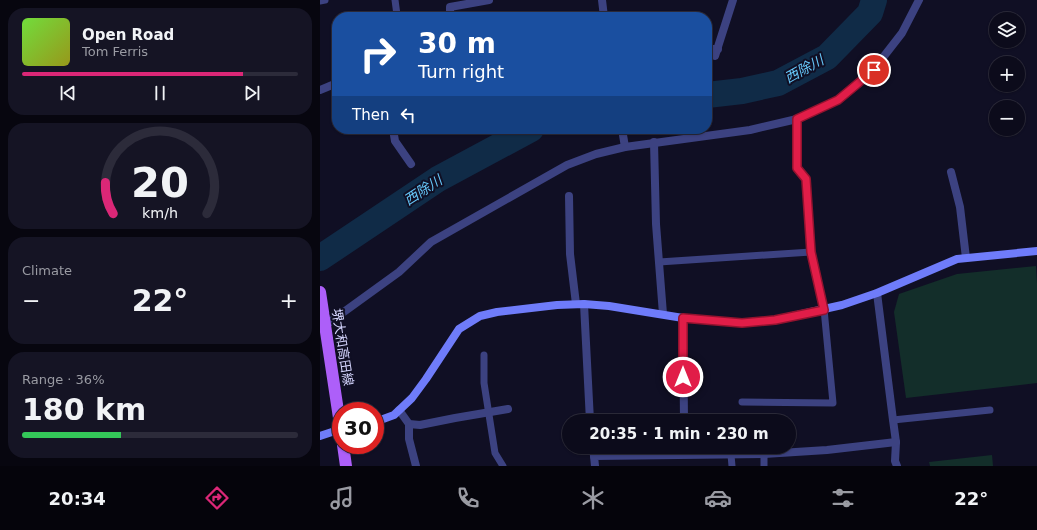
<!DOCTYPE html>
<meta charset="utf-8">
<style>
:root{--surface:#0c0b1b;--page:#151424;--text:#f1f3f6;--muted:#9a9ba3;--line:#2c2b3a;--accent:#db2777}
body{margin:0;font-family:"DejaVu Sans","Noto Sans JP",sans-serif;background:var(--page);color:var(--text);height:100vh;display:flex;flex-direction:column;font-size:15px;white-space:nowrap}
*{box-sizing:border-box;margin:0}
p{font-size:13px;color:var(--muted)}
.icon{flex:none;width:22px;height:22px;fill:none;stroke:currentColor;stroke-width:2;stroke-linecap:round;stroke-linejoin:round}
.map{position:relative;flex:1;overflow:hidden}
.panel{display:flex;flex-direction:column;gap:8px;padding:8px;background:#07060f;width:320px}
.panel>*{flex:none}
.hud{position:absolute;left:12px;top:12px;width:380px;height:122px;border-radius:16px;box-shadow:0 1px 3px #0004,0 0 0 1px var(--line);background:#1a4fa0;color:#fff;overflow:hidden}
.fabs{position:absolute;left:669px;top:12px;display:grid;gap:8px}
.fabs a{display:grid;place-items:center;width:36px;height:36px;border-radius:50%;background:var(--surface);box-shadow:0 1px 3px #0004,0 0 0 1px var(--line);font-size:20px}
.speed{position:absolute;left:12px;top:402px;display:flex;gap:8px;font-size:20px;font-weight:700;text-align:center}
.speed>*{display:grid;place-content:center;width:52px;height:52px;border-radius:50%;background:var(--surface);box-shadow:0 1px 3px #0004,0 0 0 1px var(--line);line-height:1}
.speed .limit{border:6px solid #d22;background:#fff;color:#111}
.pin{position:absolute;display:grid;place-items:center;width:34px;height:34px;color:#fff;margin:-17px;border:2px solid #fff;border-radius:50%;box-shadow:0 1px 4px #0007}
.me{position:absolute;width:44px;margin:-22px;rotate:0deg;stroke-linejoin:round;filter:drop-shadow(0 0 3px #0008)}
.turn{display:flex;align-items:center;gap:14px;height:84px;padding:0 20px;font-size:18px}
.turn .icon{width:52px;height:52px;stroke-width:2.5}
.turn b{display:block;font-size:28px;line-height:34px}
.then{display:flex;align-items:center;height:38px;padding:0 20px;background:#0003;gap:8px;font-size:15px}
.big{font-size:30px;font-weight:700;line-height:1.1}
.panel .card{flex:1;display:flex;flex-direction:column;justify-content:center;gap:6px;min-width:0;padding:0 14px;border-radius:16px;background:var(--page)}
.panel .dial{align-items:center;gap:0}
.dial svg{height:104px;overflow:visible;fill:none;stroke:var(--line);stroke-width:7;stroke-linecap:round;text-anchor:middle}
.dial text{fill:var(--text);stroke:none}
.song{display:flex;align-items:center;gap:12px}
.cover{width:48px;height:48px;border-radius:6px;background:linear-gradient(135deg,hsl(100 70% 55%),hsl(60 70% 35%))}
.played{height:4px;border-radius:2px;background:linear-gradient(90deg,var(--accent) 80%,var(--line) 80%)}
.keys{display:flex;justify-content:space-around;direction:ltr}
.heat{display:flex;justify-content:space-between;align-items:center;font-size:22px;direction:ltr}
.charge{height:6px;border-radius:3px;background:linear-gradient(90deg,#34c759 36%,var(--line) 0)}
.trip{position:absolute;left:242px;top:414px;width:234px;height:40px;border-radius:20px;background:var(--surface);box-shadow:0 1px 3px #0004,0 0 0 1px var(--line);font-weight:700;line-height:40px;text-align:center}
.dock{display:flex;height:64px;justify-content:space-around;align-items:center;background:#05040b;color:var(--muted)}
.dock .icon{width:28px;height:28px}
.dock .current{color:var(--accent)}
.dock b{font-size:18px;color:var(--text)}
main{display:flex;flex:1;min-height:0}
.map>svg:first-child{display:block}
.green{fill:#132e2a}
.lines{fill:none;stroke-linecap:round;stroke-linejoin:round}
.river{stroke:#102b47;stroke-width:26}
.lane{stroke:#3c4281;stroke-width:7}
.street{stroke:#3c4281;stroke-width:8}
.secondary{stroke:#6f7cfa;stroke-width:8}
.primary{stroke:#ad5ff9;stroke-width:12}
.route-casing{stroke:#92132f;stroke-width:10}
.route{stroke:#e11d48;stroke-width:7}
.labels{text-anchor:middle;stroke-width:4;stroke-linejoin:round;paint-order:stroke}
.street-label{font-size:13px;fill:#d4d4fd;stroke:#100f24}
.water-label{font-size:14px;font-style:italic;fill:#66c7f9;stroke:#100f24}
</style>
<main>
<section class="panel">
<div class="card">
<div class="song"><i class="cover"></i><div><b>Open Road</b><p>Tom Ferris</p></div></div>
<div class="played"></div>
<div class="keys"><svg class="icon" aria-label="previous" viewBox="0 0 24 24"><path d="M18 5L8 12l10 7zM5 5v14"/></svg><svg class="icon" aria-label="pause" viewBox="0 0 24 24"><path d="M8 5v14M16 5v14"/></svg><svg class="icon" aria-label="next" viewBox="0 0 24 24"><path d="M6 5l10 7-10 7zM19 5v14"/></svg></div>
</div>
<div class="card dial"><svg viewBox="0 0 100 80">
<path d="M14 69A42 42 0 1 1 86 69"/>
<path d="M14 69A42 42 0 0 1 8 45" stroke="#db2777"/>
<text x="50" y="56" font-size="32" font-weight="700">20</text>
<text x="50" y="72" font-size="11">km/h</text>
</svg></div>
<div class="card"><p>Climate</p>
<div class="heat"><a>−</a><b class="big">22°</b><a>+</a></div>
</div>
<div class="card"><p>Range · 36%</p><b class="big">180 km</b><div class="charge"></div></div>
</section>
<div class="map">
<svg width="717" height="466" viewBox="0 0 717 466">
<rect width="100%" height="100%" fill="#100f24"/>
<!-- green -->
<g class="green">
<path d="M 716,266 L 717,283 L 717,383 L 586,398 L 574,312 L 579,294 L 637,274 Z"/>
<path d="M 672,455 L 673,466 L 610,466 L 609,462 Z"/>
</g>
<g class="lines">
<!-- river -->
<g class="river">
<path d="M 387,95 L 422,91 L 458,83 L 507,57 L 550,13 L 554,0"/>
<path d="M 0,258 L 118,179 L 211,129"/>
</g>
<!-- lane -->
<g class="lane">
<path d="M 0,1 L 5,0"/>
<path d="M 67,16 L 77,15 L 75,0"/>
<path d="M 339,262 L 491,252"/>
<path d="M 164,355 L 164,383 L 175,453 L 183,466"/>
<path d="M 422,402 L 513,403 L 504,309 L 491,252 L 486,179 L 477,168 L 477,119"/>
<path d="M 573,420 L 670,410"/>
<path d="M 444,454 L 444,466"/>
<path d="M 411,455 L 412,466"/>
</g>
<!-- street -->
<g class="street">
<path d="M 282,0 L 284,17"/>
<path d="M 67,16 L 67,17"/>
<path d="M 130,17 L 130,7 L 169,0"/>
<path d="M 387,49 L 398,49"/>
<path d="M 395,56 L 413,0"/>
<path d="M 0,90 L 17,83"/>
<path d="M 73,129 L 75,141 L 91,164"/>
<path d="M 302,129 L 305,147"/>
<path d="M 334,142 L 336,224 L 343,314"/>
<path d="M 631,172 L 640,207 L 646,258"/>
<path d="M 249,196 L 250,254 L 256,304"/>
<path d="M 557,293 L 573,420 L 576,442 L 575,461 L 577,466"/>
<path d="M 264,304 L 270,421"/>
<path d="M 363,318 L 364,421"/>
<path d="M 3,327 L 79,272 L 111,242 L 247,165 L 276,154 L 305,147 L 430,130 L 477,119 L 518,100 L 554,69 L 582,33 L 599,0"/>
<path d="M 79,410 L 89,424 L 100,425 L 135,418 L 188,409"/>
<path d="M 89,424 L 89,439 L 96,466"/>
<path d="M 273,447 L 274,456"/>
<path d="M 275,466 L 274,456 L 444,454 L 507,450 L 576,442"/>
</g>
<!-- secondary -->
<g class="secondary">
<path d="M 55,422 L 74,415 L 92,398 L 106,379 L 139,329 L 160,316 L 177,312 L 237,305 L 264,304 L 289,306 L 363,318 L 423,323 L 455,320 L 522,305 L 557,293 L 637,259 L 717,251"/>
<path d="M 0,436 L 21,429"/>
</g>
<!-- primary -->
<g class="primary">
<path d="M 0,292 L 21,431"/>
<path d="M 23,445 L 26,466"/>
</g>
</g>
<g class="lines">
<!-- route casing -->
<g class="route-casing">
<path id="route" d="M 363,377 L 363,318 L 422,323 L 455,320 L 504,310 L 491,252 L 486,179 L 477,168 L 477,119 L 518,100 L 554,70"/>
</g>
<!-- route -->
<use href="#route" class="route"/>
</g>
<g class="labels">
<!-- street labels -->
<g class="street-label">
<text transform="translate(23 347) rotate(81)" y="5">堺大和高田線</text>
</g>
<!-- water labels -->
<g class="water-label">
<text transform="translate(484 69) rotate(-29)" y="5">西除川</text>
<text transform="translate(103 190) rotate(-33)" y="5">西除川</text>
</g>
</g>
</svg>
<div class="fabs">
<a><svg class="icon" aria-label="layers" viewBox="0 0 24 24"><path d="M12 4l9 5-9 5-9-5zM3 14l9 5 9-5"/></svg></a>
<a>+</a>
<a>−</a>
</div>
<div class="speed"><div class="limit">30</div></div>
<div class="pin" style="left:554px;top:70px;background:#d93025"><svg class="icon" aria-label="arrive" viewBox="0 0 24 24"><path d="M6 21V4h12l-3 4 3 4H6"/></svg></div>
<svg class="me" style="left:363px;top:377px" viewBox="-20 -20 40 40"><circle r="17" fill="#e11d48" stroke="#fff" stroke-width="3"/><path d="M0-11L8 9 0 5-8 9z" fill="#fff"/></svg>
<div class="trip">20:35 · 1 min · 230 m</div>
<div class="hud">
<div class="turn"><svg class="icon" aria-label="right" viewBox="0 0 24 24"><path d="M7 20v-9h11M14 6l5 5-5 5"/></svg><div><b>30 m</b>Turn right</div></div>
<div class="then">Then<svg class="icon" aria-label="left" viewBox="0 0 24 24"><path d="M17 20v-9H6M10 6l-5 5 5 5"/></svg></div>
</div>
</div>
</main>
<nav class="dock">
<b>20:34</b>
<svg class="icon current" aria-label="directions" viewBox="0 0 24 24"><path d="M12 3l9 9-9 9-9-9zM9 14v-3h6M13 9l2 2-2 2"/></svg>
<svg class="icon" aria-label="music" viewBox="0 0 24 24"><path d="M9 18V5l10-2v13"/><circle cx="6" cy="18" r="3"/><circle cx="16" cy="16" r="3"/></svg>
<svg class="icon" aria-label="phone" viewBox="0 0 24 24"><path d="M5 4h4l2 5-3 2q2 4 5 5l2-3 5 2v4C11 20 4 13 5 4z"/></svg>
<svg class="icon" aria-label="climate" viewBox="0 0 24 24"><path d="M12 3v18M4 7l16 10M4 17L20 7"/></svg>
<svg class="icon" aria-label="car" viewBox="0 0 24 24"><path d="M5 17H2v-5l4-1 3-4h7l3 4 3 1v5h-3M9 17h6M6 11h13"/><circle cx="7" cy="17" r="2"/><circle cx="17" cy="17" r="2"/></svg>
<svg class="icon" aria-label="filters" viewBox="0 0 24 24"><path d="M4 7h16M4 17h16"/><circle cx="9" cy="7" r="2"/><circle cx="15" cy="17" r="2"/></svg>
<b>22°</b>
</nav>
